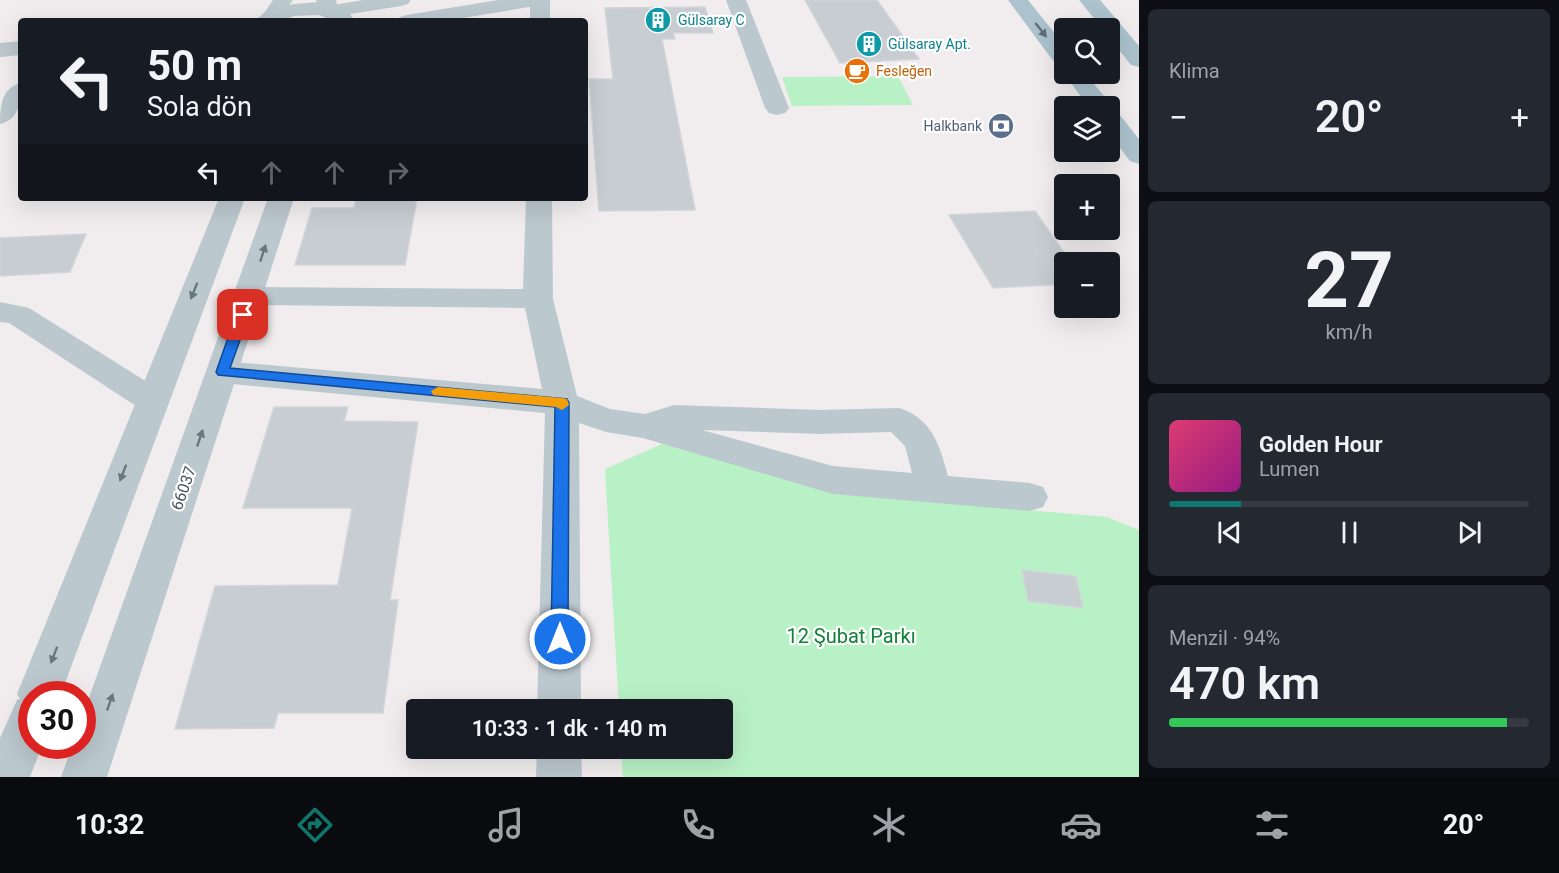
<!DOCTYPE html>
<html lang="tr">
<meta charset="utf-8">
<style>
:root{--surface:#171b24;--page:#242831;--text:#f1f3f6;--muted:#9ea1a6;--line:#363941;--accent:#0f766e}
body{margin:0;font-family:Roboto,sans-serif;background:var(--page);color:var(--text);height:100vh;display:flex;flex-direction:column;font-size:22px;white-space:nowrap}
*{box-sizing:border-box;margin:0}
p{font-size:20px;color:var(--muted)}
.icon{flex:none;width:33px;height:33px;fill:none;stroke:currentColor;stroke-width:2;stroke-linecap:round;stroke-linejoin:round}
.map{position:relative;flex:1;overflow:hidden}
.panel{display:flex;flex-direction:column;gap:9px;padding:9px;background:#0d0f14;width:420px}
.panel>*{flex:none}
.banner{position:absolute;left:18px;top:18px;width:570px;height:183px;border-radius:6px;box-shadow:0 6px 24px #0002;background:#171b24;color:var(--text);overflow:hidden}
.controls{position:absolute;left:1054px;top:18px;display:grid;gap:12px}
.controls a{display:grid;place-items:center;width:66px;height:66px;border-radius:6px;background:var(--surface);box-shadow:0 6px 24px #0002;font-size:30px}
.speed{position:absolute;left:18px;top:681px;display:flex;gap:12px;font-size:30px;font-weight:700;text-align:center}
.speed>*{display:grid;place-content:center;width:78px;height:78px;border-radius:50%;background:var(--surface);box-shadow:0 6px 24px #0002;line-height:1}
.speed .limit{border:9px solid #d22;background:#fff;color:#111}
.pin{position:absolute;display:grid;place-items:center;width:51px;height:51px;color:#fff;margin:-26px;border-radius:12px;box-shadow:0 3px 9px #0006}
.me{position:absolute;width:66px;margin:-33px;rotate:0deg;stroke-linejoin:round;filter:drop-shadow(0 0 4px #0008)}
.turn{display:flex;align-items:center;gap:21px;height:126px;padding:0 30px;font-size:27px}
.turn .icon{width:78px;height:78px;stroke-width:2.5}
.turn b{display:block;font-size:42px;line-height:51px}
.lanes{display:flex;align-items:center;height:57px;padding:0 30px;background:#0003;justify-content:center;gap:30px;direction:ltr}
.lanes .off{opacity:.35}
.big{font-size:45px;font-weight:600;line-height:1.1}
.panel .tile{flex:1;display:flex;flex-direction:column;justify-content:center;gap:9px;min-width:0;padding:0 21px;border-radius:9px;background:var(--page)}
.panel .dial{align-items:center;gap:0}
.dial b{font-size:78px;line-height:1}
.song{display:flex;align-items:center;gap:18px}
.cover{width:72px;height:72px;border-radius:9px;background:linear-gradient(135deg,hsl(340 70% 55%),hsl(310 70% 35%))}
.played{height:6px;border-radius:3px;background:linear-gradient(90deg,var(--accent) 20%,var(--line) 20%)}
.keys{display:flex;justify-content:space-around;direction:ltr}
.heat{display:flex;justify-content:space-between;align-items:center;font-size:33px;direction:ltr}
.charge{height:9px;border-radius:4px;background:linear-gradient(90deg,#34c759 94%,var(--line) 0)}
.trip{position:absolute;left:406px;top:699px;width:327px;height:60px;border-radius:6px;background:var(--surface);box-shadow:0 6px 24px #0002;font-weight:600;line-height:60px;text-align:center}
.dock{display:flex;height:96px;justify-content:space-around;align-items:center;background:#090b0e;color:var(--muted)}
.dock .icon{width:42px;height:42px}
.dock .current{color:var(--accent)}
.dock b{font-size:27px;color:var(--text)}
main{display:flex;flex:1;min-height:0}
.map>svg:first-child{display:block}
.green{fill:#b9f1c6}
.building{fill:#c7cdd1;stroke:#d1d5da;stroke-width:1.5}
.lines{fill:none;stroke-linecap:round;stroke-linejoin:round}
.minor{fill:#bbc8ce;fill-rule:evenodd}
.tertiary{fill:#bbc8ce;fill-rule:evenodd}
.primary{fill:#acc3ce;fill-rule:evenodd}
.oneway{fill:#5f7078}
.oneway2{fill:#68787e}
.route{fill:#1a73e8;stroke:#114b97;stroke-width:1.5}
.slow{fill:#f59e0b}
.labels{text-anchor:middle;stroke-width:4.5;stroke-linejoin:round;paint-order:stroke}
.far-culture-label{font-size:14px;fill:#0d838f;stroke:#fff;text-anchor:start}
.far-food-label{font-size:14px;fill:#c56008;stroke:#fff;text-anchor:start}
.far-service-label{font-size:14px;fill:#4e5e75;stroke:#fff;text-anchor:end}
.street-label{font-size:16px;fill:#45555c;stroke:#fff}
.near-park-label{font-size:20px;fill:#128138;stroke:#fff}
</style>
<main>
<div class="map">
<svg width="1139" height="777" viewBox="0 0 1139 777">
<rect width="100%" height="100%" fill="#f1edee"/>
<!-- green -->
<g class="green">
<path d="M 898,76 L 913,105 L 792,106 L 782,77 Z"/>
<path d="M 678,437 L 799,469 L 830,493 L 1107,517 L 1139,530 L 1139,777 L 623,777 L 621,749 L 723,748 L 723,710 L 619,709 L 605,469 Z"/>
</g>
<!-- building -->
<g class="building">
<path d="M 805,0 L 877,0 L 919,59 L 840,63 Z"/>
<path d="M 705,7 L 713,33 L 673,33 L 675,39 L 662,39 L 695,210 L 599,211 L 589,79 L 613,79 L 605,8 Z"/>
<path d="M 417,198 L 405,265 L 295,265 L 312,208 L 354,208 L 356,199 Z"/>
<path d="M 1035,211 L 1065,254 L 1065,284 L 993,288 L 949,215 Z"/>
<path d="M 86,234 L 70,272 L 0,276 L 0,238 Z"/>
<path d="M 274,407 L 348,407 L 344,421 L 418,422 L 390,600 L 398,600 L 383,713 L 278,713 L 274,728 L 175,729 L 215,586 L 338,585 L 352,508 L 243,508 Z"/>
<path d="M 1022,570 L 1076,576 L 1083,608 L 1028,601 Z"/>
</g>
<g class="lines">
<!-- minor -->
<g class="minor">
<path d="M 273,0 L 293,0 L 280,19 L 266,19 L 263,15 Z"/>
<path d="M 316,0 L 336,0 L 338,9 L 335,13 L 321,13 Z"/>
<rect x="530" y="0" width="20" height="21"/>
<path d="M 726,0 L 746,0 L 789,108 L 785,113 L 777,115 L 769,113 L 765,108 Z"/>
<path d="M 21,83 C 21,101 20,119 0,124 C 0,107 1,88 21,83 Z"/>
<path d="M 526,198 L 552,198 L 553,299 L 577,396 L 610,409 L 645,414 L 674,405 L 819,410 L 899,408 C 932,418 940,446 948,476 L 1030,483 L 1043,487 L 1048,497 L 1043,507 L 1030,511 L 833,494 L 643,438 L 606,432 L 579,423 L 581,710 L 537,710 L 545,413 L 222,383 L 211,380 L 206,372 L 211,364 L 222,361 L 542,389 L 525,308 L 249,305 L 238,303 L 234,296 L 238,289 L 249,287 L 523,289 ZM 702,430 L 819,434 L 891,432 L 905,446 L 912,473 L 833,466 Z"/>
<path d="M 0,302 L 29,308 L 163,392 L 168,400 L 163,408 L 151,412 L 139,408 L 9,323 L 0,322 Z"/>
<path d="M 537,748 L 581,748 L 582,777 L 536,777 Z"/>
</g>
<!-- tertiary -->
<g class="tertiary">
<path d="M 363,0 L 411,0 L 408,4 L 401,6 L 350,14 L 355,21 L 334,21 L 319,15 L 294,16 L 280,21 L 255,21 L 265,12 L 294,4 L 319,2 L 333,5 Z"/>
<path d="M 498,0 L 545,0 L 542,4 L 535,6 L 445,21 L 397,21 L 400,17 L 407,15 Z"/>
<path d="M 21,41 L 21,55 L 0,57 L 0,43 Z"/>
<path d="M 219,198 L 245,198 L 61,694 L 32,694 L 32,746 L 42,746 L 30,777 L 0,777 L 0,738 L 17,700 L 20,699 L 17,694 Z"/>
<path d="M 268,198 L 294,198 L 107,777 L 61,777 L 72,746 L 82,746 L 82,717 Z"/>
</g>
<!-- primary -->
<g class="primary">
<path d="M 1008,0 L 1028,0 L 1065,46 L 1065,68 L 1057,66 Z"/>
<path d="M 1079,0 L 1100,0 L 1139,46 L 1139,67 L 1131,65 L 1110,39 L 1110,28 L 1102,28 Z"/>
<path d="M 1065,72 L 1086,74 L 1112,106 L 1110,109 L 1110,106 L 1088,106 L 1064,74 Z"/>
<path d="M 1110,112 L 1119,114 L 1139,139 L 1139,164 L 1130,161 L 1110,135 Z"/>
</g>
</g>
<!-- one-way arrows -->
<defs><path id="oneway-solid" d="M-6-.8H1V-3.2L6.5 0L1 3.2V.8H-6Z" transform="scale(1.5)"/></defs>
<use class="oneway" href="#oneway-solid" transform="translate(1041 30) rotate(52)"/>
<g class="oneway2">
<use href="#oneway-solid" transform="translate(263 253) rotate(-72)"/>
<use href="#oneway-solid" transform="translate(194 291) rotate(112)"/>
<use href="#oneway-solid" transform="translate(200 438) rotate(-71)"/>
<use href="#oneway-solid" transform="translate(123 473) rotate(111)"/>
<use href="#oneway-solid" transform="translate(54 655) rotate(111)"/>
<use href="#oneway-solid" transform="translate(110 702) rotate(-71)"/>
</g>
<!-- route -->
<path class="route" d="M 243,311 L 249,315 L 230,368 L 567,399 L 569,403 L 568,639 L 566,644 L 560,646 L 554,644 L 551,639 L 555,407 L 218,375 L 216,372 L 236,315 Z"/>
<!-- slow -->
<path class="slow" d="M 438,387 L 562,398 L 567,399 L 569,405 L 562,410 L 556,407 L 433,395 L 431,391 Z"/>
<!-- icons -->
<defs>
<g id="building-disc" transform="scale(1.35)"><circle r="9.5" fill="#0f9aa8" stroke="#fff"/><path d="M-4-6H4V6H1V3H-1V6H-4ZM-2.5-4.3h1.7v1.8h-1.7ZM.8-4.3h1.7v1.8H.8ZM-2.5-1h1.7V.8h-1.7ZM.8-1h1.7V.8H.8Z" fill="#fff"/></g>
<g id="cafe-disc" transform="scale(1.35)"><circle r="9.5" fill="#e8710a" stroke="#fff"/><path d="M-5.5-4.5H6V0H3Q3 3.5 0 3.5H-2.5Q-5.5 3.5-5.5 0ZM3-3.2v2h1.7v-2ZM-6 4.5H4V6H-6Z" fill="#fff"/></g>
<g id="bank-disc" transform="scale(1.35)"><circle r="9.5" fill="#5c6f8a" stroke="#fff"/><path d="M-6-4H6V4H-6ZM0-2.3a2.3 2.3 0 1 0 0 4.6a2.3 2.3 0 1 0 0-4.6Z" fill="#fff"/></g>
</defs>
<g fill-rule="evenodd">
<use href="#building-disc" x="658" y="20"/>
<use href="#building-disc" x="869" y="44"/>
<use href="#cafe-disc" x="857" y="71"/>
<use href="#bank-disc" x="1001" y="126"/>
</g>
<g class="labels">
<!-- far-culture labels -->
<g class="far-culture-label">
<text x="678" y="25">Gülsaray C</text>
<text x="888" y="49">Gülsaray Apt.</text>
</g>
<!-- far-food labels -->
<g class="far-food-label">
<text x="876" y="76">Fesleğen</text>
</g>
<!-- far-service labels -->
<g class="far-service-label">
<text x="982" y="131">Halkbank</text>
</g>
<!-- street labels -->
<g class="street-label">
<text transform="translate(183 488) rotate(-71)" y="6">66037</text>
</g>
<!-- near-park labels -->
<g class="near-park-label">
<text x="851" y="643">12 Şubat Parkı</text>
</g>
</g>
</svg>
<div class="controls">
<a><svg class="icon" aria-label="search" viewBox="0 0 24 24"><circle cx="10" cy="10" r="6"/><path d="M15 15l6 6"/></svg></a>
<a><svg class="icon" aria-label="layers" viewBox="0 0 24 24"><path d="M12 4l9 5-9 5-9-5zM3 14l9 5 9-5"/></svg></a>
<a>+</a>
<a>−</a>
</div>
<div class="speed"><div class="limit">30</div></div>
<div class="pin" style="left:243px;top:315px;background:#d93025"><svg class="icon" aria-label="arrive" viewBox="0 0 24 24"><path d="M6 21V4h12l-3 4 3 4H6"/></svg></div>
<svg class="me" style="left:560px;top:639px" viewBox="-20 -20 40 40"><circle r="17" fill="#1a73e8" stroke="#fff" stroke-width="3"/><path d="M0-11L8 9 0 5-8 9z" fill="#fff"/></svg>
<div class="trip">10:33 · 1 dk · 140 m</div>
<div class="banner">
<div class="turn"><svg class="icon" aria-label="left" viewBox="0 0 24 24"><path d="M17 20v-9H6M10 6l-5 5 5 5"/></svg><div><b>50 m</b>Sola dön</div></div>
<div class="lanes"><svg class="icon" aria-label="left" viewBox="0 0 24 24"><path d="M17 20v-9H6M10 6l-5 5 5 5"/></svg><svg class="icon off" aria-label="ahead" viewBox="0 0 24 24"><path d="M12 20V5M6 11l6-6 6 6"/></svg><svg class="icon off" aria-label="ahead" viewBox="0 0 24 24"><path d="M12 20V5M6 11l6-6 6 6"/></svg><svg class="icon off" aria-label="right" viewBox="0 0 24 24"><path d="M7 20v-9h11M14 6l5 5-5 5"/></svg></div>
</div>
</div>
<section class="panel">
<div class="tile"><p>Klima</p>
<div class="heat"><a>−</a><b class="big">20°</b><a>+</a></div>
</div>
<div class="tile dial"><b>27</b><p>km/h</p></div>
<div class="tile">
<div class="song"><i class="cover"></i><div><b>Golden Hour</b><p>Lumen</p></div></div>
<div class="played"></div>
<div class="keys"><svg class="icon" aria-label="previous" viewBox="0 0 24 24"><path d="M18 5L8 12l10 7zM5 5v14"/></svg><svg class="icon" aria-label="pause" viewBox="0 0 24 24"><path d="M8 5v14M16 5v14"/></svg><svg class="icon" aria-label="next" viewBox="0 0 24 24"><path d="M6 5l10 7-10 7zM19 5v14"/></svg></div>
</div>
<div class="tile"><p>Menzil · 94%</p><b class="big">470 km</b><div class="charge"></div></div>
</section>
</main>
<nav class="dock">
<b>10:32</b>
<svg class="icon current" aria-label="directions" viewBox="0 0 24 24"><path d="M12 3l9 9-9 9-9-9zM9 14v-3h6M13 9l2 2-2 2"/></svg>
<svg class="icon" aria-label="music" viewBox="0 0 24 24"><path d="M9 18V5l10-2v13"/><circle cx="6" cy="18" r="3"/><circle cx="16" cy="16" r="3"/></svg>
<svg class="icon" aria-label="phone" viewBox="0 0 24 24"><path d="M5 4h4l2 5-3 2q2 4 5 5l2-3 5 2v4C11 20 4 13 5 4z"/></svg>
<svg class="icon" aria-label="climate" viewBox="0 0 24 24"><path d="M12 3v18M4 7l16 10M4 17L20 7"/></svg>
<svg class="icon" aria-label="car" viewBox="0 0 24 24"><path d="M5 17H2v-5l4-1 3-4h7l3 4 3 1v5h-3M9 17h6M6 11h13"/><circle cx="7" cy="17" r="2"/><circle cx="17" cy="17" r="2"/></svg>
<svg class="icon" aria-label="filters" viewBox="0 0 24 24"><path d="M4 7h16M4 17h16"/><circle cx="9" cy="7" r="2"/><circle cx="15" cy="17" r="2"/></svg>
<b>20°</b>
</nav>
